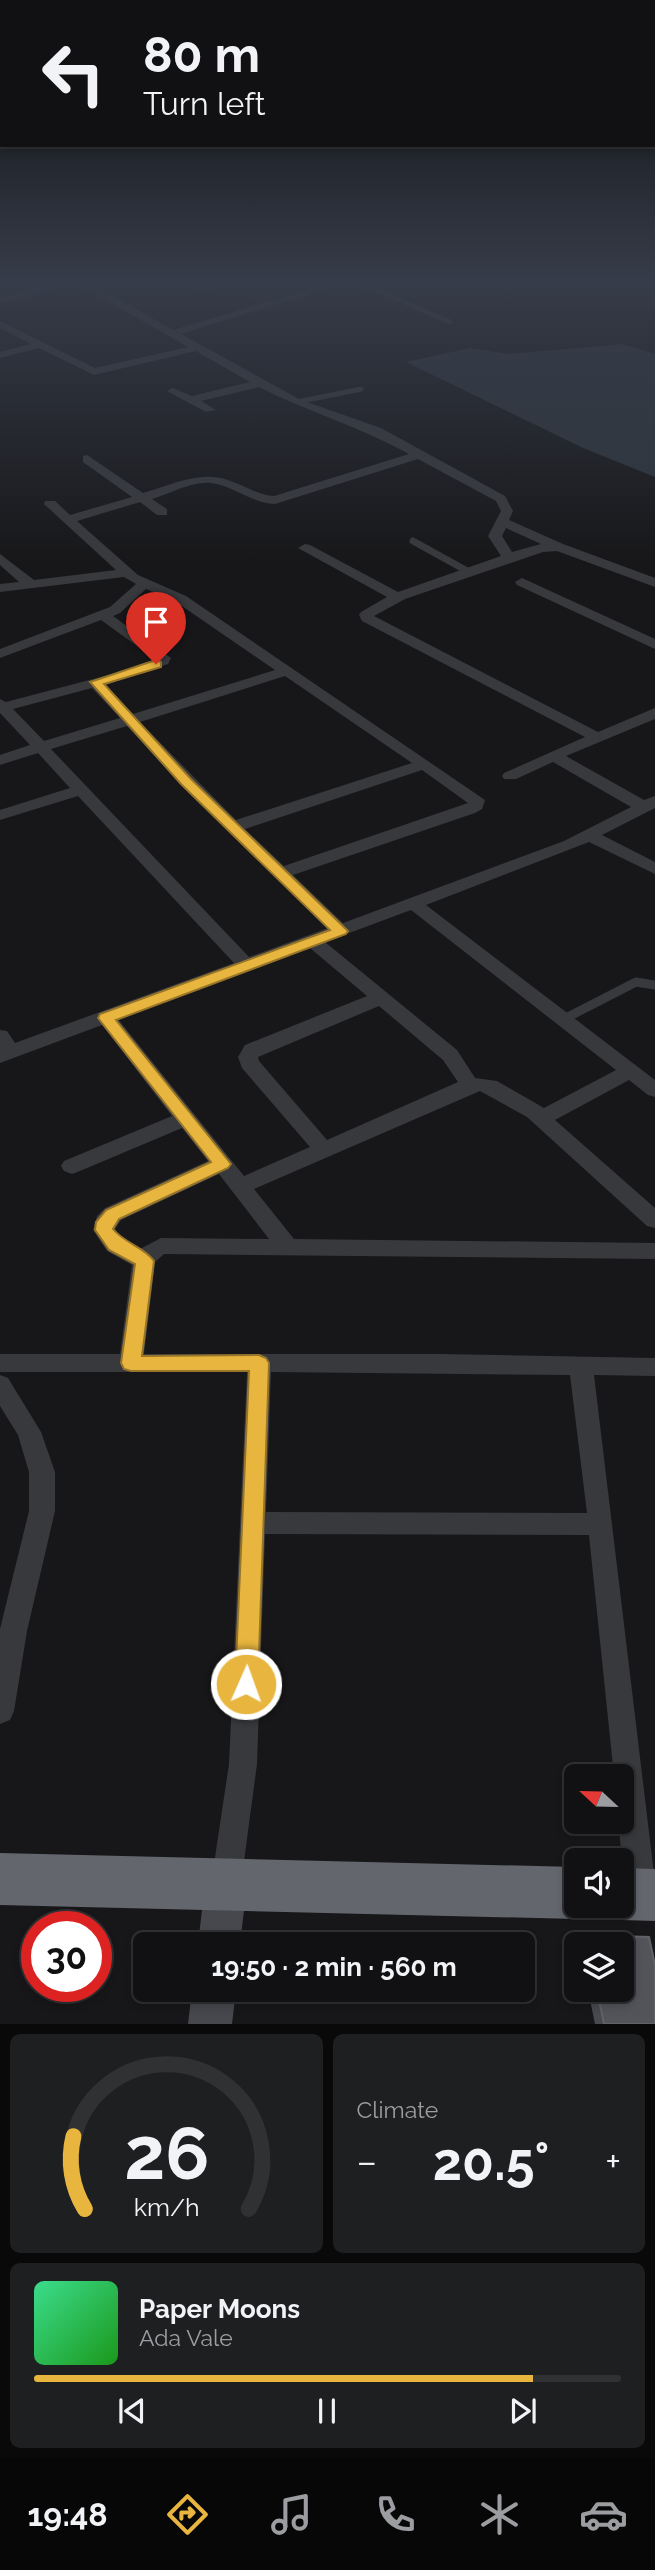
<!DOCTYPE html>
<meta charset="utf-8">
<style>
:root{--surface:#111113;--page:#1e1f21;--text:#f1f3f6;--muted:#9c9da0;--line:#303133;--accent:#e8b53f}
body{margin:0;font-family:Raleway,sans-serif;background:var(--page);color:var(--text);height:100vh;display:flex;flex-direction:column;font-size:26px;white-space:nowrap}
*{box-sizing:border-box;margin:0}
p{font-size:23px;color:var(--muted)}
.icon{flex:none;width:38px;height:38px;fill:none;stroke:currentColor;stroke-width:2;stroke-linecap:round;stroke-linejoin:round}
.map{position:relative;height:2024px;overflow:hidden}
.side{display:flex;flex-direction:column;gap:10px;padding:10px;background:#09090a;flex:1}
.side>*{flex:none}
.banner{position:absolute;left:0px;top:0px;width:656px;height:147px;box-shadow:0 4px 10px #0003,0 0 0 2px var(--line);background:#111113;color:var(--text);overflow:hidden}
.needle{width:46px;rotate:292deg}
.tools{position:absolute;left:564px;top:1764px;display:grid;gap:14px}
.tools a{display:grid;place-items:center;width:70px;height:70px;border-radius:10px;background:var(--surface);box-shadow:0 4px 10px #0003,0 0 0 2px var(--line);font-size:35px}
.speed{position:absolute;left:21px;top:1911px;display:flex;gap:14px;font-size:35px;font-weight:700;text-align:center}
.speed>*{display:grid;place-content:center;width:91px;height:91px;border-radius:50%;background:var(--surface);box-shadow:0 4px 10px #0003,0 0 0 2px var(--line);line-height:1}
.speed .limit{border:10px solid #d22;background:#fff;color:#111}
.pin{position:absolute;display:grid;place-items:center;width:60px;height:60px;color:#fff;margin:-72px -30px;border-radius:50% 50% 50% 0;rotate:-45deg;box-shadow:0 0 7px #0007}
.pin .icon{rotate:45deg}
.me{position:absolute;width:77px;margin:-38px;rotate:2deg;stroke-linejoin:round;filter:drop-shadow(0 0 5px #0008)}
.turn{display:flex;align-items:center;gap:24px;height:147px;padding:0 28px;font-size:32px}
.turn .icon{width:91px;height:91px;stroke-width:2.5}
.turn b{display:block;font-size:49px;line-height:60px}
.big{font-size:52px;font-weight:700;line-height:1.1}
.side .card{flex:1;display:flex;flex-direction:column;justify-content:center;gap:10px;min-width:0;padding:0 24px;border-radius:10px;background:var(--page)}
.side .dial{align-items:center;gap:0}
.dial svg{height:182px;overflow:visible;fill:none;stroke:var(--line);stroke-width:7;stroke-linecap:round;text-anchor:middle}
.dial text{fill:var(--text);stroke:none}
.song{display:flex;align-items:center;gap:21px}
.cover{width:84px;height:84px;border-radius:10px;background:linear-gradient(135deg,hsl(150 70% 55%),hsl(120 70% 35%))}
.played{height:7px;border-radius:4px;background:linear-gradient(90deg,var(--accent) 85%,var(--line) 85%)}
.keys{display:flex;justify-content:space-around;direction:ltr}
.heat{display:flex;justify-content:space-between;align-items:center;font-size:38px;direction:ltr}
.side .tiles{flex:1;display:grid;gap:10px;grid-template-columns:1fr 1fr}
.card:last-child{grid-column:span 2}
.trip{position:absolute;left:133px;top:1932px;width:402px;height:70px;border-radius:10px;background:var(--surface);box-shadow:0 4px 10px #0003,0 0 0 2px var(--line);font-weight:700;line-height:70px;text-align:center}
.menu{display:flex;height:112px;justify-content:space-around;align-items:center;background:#070708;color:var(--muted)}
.menu .icon{width:49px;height:49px}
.menu .current{color:var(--accent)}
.menu b{font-size:32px;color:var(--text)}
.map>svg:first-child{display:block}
.water{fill:#2d353c}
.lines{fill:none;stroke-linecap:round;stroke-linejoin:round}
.lane-far2{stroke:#38393d;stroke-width:5}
.lane-far1{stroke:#38393d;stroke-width:7}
.lane{stroke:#38393d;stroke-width:9}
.street{fill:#38393d;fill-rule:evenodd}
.secondary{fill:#46484d;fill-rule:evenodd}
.highway{fill:#64666e;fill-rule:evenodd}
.wall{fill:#48494e}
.building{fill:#535459;stroke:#606268;stroke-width:2}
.route{fill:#e8b53f;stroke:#977629;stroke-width:2}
</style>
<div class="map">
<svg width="655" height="2024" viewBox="0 0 655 2024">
<rect width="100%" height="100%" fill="#171719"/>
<!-- water -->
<path class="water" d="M 623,344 L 655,354 L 655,477 L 583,448 L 406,362 L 470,348 L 508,354 Z"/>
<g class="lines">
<!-- lane-far2 -->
<g class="lane-far2">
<path d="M 354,280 L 450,322"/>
<path d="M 297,402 L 361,389"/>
</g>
<!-- lane-far1 -->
<path class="lane-far1" d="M 413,541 L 469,572"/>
<!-- lane -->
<path class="lane" d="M 564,1019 L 636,982 L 655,985"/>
<!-- street -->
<g class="street">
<path d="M 67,279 L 84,279 L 173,330 L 342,279 L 359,279 L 181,334 L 301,400 L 381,428 L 505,496 L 513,511 L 509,520 L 563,544 L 655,578 L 655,587 L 557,551 L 543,552 L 405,599 L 374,616 L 598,732 L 655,708 L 655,719 L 566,756 L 644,800 L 655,796 L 655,808 L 602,835 L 655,862 L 655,874 L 589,842 L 426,905 L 655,1080 L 655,1097 L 648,1095 L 629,1080 L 555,1120 L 655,1208 L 655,1228 L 647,1226 L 527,1117 L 480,1091 L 254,1189 L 294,1239 L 655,1243 L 655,1259 L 164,1254 L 155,1262 L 144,1354 L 441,1354 L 655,1358 L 655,1376 L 594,1375 L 655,1882 L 652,1904 L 641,1908 L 630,1904 L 626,1893 L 618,1822 L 621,1822 L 621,1776 L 614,1776 L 589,1535 L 265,1534 L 257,1764 L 241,1884 L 237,1895 L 226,1899 L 215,1895 L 211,1884 L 229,1764 L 247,1372 L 0,1372 L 0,1354 L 120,1354 L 132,1265 L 107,1251 L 93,1230 L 97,1216 L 105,1208 L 208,1161 L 182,1128 L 80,1171 L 72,1174 L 64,1171 L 61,1166 L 64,1161 L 172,1116 L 102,1025 L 0,1063 L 0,1030 L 7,1031 L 15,1043 L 234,963 L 78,796 L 0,820 L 0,810 L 70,788 L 38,753 L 0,765 L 0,755 L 30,745 L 0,713 L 0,699 L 6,702 L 112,674 L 155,659 L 101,620 L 0,658 L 0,649 L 110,607 L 136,584 L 124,577 L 0,592 L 0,584 L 19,582 L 0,565 L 0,554 L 34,580 L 116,570 L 44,504 L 45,501 L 55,501 L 70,515 L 132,497 L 83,462 L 83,456 L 87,455 L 143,493 C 171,485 200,470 228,480 C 244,485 257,495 274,496 L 409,454 C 361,427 308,412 259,387 L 201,401 L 216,410 L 206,412 L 167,391 L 173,388 L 192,396 L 250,382 L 196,351 L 94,375 L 39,348 L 0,358 L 0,352 L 31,344 L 0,328 L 0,321 L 95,368 L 188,347 L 76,283 L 0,303 L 0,297 ZM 418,459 L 496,501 L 501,511 L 488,536 L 501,556 L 398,592 L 310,545 L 305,544 L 298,548 L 387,597 L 361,612 L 359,615 L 362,621 L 585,737 L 504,773 L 502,776 L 504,779 L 516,779 L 553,762 L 631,807 L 564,841 L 343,923 L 293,875 L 475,813 L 482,809 L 485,800 L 186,596 L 138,575 L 77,521 L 140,502 L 157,515 L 167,515 L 167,509 L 152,499 C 169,494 193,481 211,483 C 234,486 251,503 275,504 ZM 506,528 L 541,544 L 512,552 L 502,536 ZM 146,589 L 176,602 L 275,670 L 133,714 L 106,685 L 168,664 L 171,658 L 113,616 L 120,613 ZM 285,676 L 412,763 L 236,820 L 140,722 ZM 92,688 L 120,718 L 44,741 L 13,709 ZM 127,726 L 180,784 L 328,928 L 249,957 L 51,749 ZM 422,770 L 468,803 L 284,866 L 245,829 ZM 411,910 L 616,1070 L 544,1108 L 497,1081 L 475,1078 L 457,1050 L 325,942 ZM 310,948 L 367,996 L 245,1045 L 238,1057 L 242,1068 L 310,1147 L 244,1176 L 118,1019 ZM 379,1006 L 443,1060 L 458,1082 L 327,1140 L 259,1061 L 258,1057 ZM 219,1174 L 269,1239 L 161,1238 L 140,1249 L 123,1239 L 115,1229 L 121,1220 ZM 271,1372 L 570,1375 L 587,1513 L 266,1512 Z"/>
<path d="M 178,279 L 191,279 L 212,291 L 203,293 Z"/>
<path d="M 522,578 L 655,639 L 655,649 L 517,585 L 515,582 Z"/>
<path d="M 0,1375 L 8,1378 L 41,1432 L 55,1472 L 55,1511 L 27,1631 L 14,1711 L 10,1720 L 0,1724 L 0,1629 L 29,1511 L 29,1472 L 18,1435 L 0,1406 Z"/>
</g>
<!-- secondary -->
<g class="secondary">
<path d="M 226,1864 L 241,1870 L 247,1885 L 240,1944 L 198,1944 L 205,1885 L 211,1870 Z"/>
<path d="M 192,1990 L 236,1990 L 232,2024 L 188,2024 Z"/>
</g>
<!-- highway -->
<g class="highway">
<path d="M 0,1853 L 576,1867 L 576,1906 L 597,1906 L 595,1912 L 576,1919 L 0,1905 Z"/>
<path d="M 621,1868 L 655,1869 L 655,1921 L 621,1920 L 602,1913 L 599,1906 L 621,1906 Z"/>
</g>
</g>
<!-- wall -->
<path class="wall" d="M 586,1935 L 649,1937 L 655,1965 L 655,2024 L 595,2024 L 588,1990 L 621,1990 L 621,1944 L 584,1944 Z"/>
<!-- building -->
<path class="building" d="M 586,1935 L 649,1937 L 655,1965 L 655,2024 L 604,2024 L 597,1990 L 621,1990 L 621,1944 L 587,1944 Z"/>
<!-- sky -->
<linearGradient id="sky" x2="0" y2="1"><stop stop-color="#0d0d0e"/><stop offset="0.5" stop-color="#363c49"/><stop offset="1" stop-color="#363c49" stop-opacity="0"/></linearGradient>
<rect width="655" height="563" fill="url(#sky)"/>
<!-- route -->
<path class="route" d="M 156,660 L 161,662 L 161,667 L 104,684 L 191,779 L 348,931 L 346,934 L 116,1020 L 231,1164 L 228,1168 L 119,1219 L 113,1229 C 124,1243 146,1248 154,1261 L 142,1356 L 259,1355 L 266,1358 L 269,1363 L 258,1684 L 254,1691 L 246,1695 L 238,1691 L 235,1684 L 249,1371 L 131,1371 L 124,1369 L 121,1363 L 135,1264 L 109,1250 L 95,1230 L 96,1222 L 106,1210 L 211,1162 L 98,1018 L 100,1014 L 330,930 L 181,784 L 90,682 Z"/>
</svg>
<div class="tools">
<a><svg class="needle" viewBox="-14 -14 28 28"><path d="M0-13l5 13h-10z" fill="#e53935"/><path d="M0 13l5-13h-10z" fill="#9c9da0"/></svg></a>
<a><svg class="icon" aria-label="sound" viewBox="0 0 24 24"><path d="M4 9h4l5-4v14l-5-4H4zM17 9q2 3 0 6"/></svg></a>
<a><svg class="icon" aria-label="layers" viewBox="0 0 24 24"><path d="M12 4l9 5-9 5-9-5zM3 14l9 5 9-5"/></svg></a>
</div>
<div class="speed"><div class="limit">30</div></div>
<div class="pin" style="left:156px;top:664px;background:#d93025"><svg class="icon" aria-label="arrive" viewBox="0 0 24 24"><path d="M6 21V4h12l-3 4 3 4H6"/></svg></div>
<svg class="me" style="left:246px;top:1684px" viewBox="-20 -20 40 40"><circle r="17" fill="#e8b53f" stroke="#fff" stroke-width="3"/><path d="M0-11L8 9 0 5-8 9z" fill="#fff"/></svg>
<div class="trip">19:50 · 2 min · 560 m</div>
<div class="banner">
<div class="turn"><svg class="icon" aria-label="left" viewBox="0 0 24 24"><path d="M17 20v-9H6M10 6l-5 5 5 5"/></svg><div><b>80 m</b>Turn left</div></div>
</div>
</div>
<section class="side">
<div class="tiles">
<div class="card dial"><svg viewBox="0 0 100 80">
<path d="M14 69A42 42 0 1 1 86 69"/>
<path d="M14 69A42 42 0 0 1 9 37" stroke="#e8b53f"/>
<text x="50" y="56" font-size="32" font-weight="700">26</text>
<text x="50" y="72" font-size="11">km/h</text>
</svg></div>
<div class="card"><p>Climate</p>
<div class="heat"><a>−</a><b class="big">20.5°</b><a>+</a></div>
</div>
<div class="card">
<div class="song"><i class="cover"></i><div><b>Paper Moons</b><p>Ada Vale</p></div></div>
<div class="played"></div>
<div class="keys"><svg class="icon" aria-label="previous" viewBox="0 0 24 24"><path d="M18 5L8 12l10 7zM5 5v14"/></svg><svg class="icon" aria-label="pause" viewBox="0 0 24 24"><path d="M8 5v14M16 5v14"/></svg><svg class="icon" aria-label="next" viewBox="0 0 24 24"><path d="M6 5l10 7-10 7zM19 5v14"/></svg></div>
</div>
</div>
</section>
<nav class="menu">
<b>19:48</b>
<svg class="icon current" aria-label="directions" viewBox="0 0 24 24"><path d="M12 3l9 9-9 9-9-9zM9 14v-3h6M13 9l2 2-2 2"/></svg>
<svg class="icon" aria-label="music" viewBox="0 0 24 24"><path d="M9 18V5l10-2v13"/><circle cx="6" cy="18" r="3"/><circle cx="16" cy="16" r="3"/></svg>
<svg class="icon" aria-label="phone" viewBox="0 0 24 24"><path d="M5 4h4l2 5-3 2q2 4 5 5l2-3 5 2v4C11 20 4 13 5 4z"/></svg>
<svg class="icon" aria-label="climate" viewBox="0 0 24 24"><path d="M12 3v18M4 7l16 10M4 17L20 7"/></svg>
<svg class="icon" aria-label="car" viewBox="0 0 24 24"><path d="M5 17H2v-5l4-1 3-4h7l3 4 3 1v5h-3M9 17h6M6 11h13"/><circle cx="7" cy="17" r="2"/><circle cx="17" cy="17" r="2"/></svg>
</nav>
